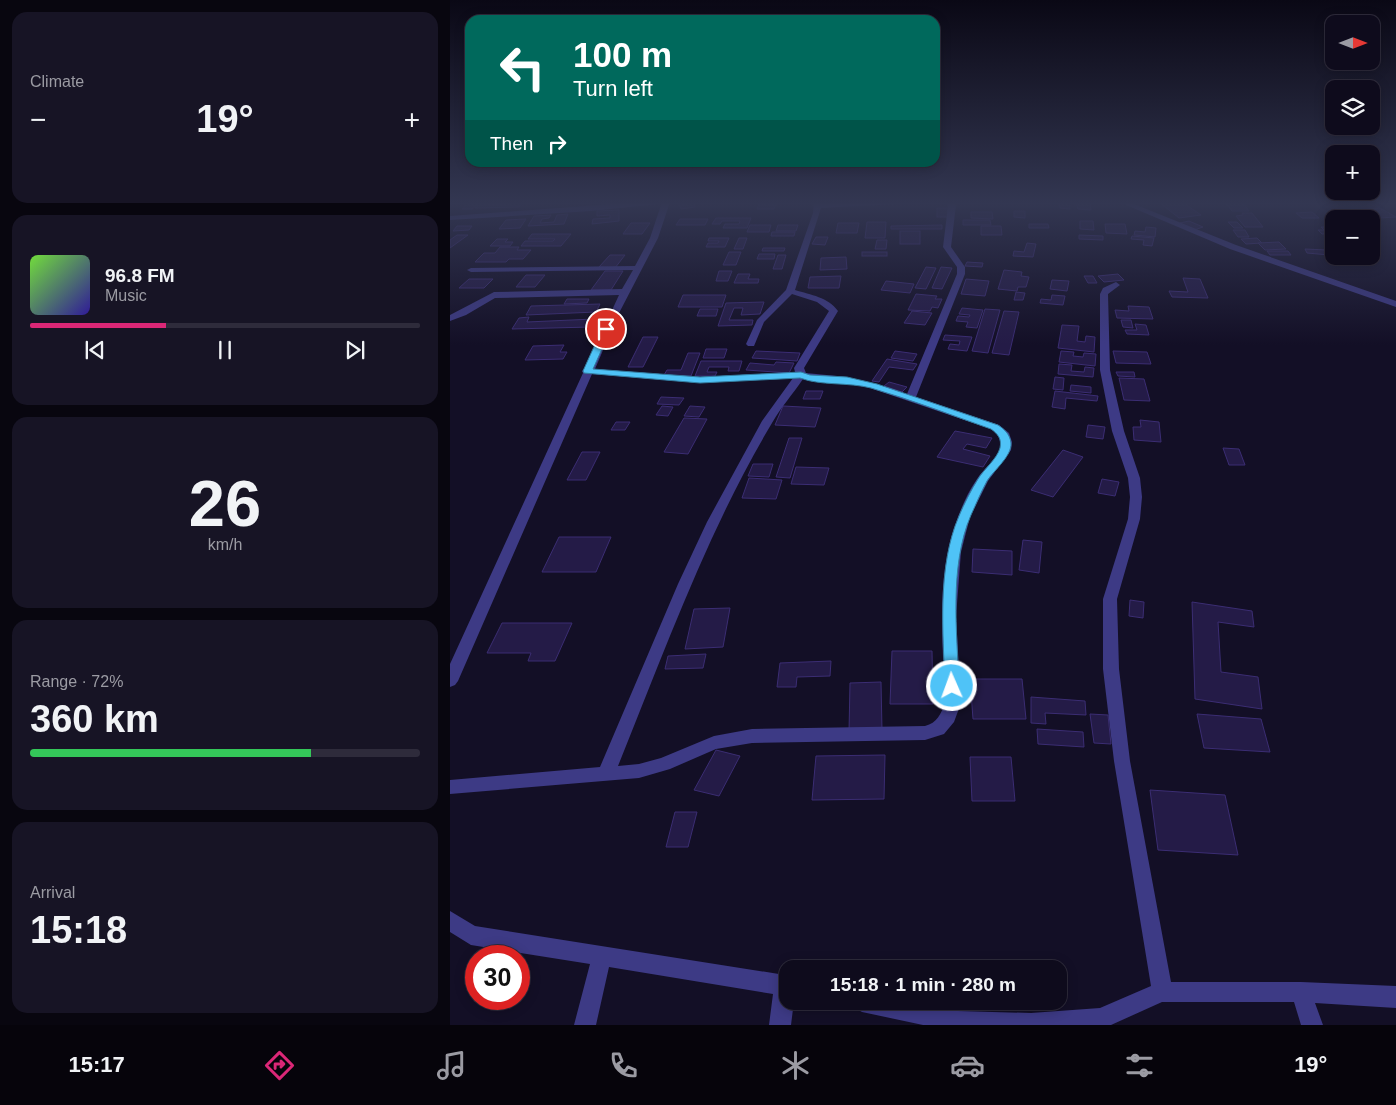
<!DOCTYPE html>
<meta charset="utf-8">
<style>
:root{--surface:#0e0b1c;--page:#171425;--text:#f1f3f6;--muted:#9b9ba3;--line:#2e2b3b;--accent:#db2777}
body{margin:0;font-family:Arial,sans-serif;background:var(--page);color:var(--text);height:100vh;display:flex;flex-direction:column;font-size:19px;white-space:nowrap}
*{box-sizing:border-box;margin:0}
p{font-size:16px;color:var(--muted)}
.icon{flex:none;width:28px;height:28px;fill:none;stroke:currentColor;stroke-width:2;stroke-linecap:round;stroke-linejoin:round}
.map{position:relative;flex:1;overflow:hidden}
.sheet{display:flex;flex-direction:column;gap:12px;padding:12px;background:#08060f;width:450px}
.sheet>*{flex:none}
.guide{position:absolute;left:15px;top:15px;width:475px;height:152px;border-radius:15px;box-shadow:0 2px 12px #0003,0 0 0 1px var(--line);background:#00695c;color:#fff;overflow:hidden}
.needle{width:32px;rotate:90deg}
.buttons{position:absolute;left:875px;top:15px;display:grid;gap:10px}
.buttons a{display:grid;place-items:center;width:55px;height:55px;border-radius:10px;background:var(--surface);box-shadow:0 2px 12px #0003,0 0 0 1px var(--line);font-size:25px}
.speed{position:absolute;left:15px;top:945px;display:flex;gap:10px;font-size:25px;font-weight:700;text-align:center}
.speed>*{display:grid;place-content:center;width:65px;height:65px;border-radius:50%;background:var(--surface);box-shadow:0 2px 12px #0003,0 0 0 1px var(--line);line-height:1}
.speed .limit{border:8px solid #d22;background:#fff;color:#111}
.pin{position:absolute;display:grid;place-items:center;width:42px;height:42px;color:#fff;margin:-21px;border:2px solid #fff;border-radius:50%;box-shadow:0 1px 5px #0007}
.me{position:absolute;width:55px;margin:-28px;rotate:358deg;stroke-linejoin:round;filter:drop-shadow(0 0 4px #0008)}
.turn{display:flex;align-items:center;gap:18px;height:105px;padding:0 25px;font-size:22px}
.turn .icon{width:65px;height:65px;stroke-width:2.5}
.turn b{display:block;font-size:35px;line-height:42px}
.then{display:flex;align-items:center;height:48px;padding:0 25px;background:#0003;gap:10px;font-size:19px}
.big{font-size:38px;font-weight:700;line-height:1.1}
.sheet .card{flex:1;display:flex;flex-direction:column;justify-content:center;gap:8px;min-width:0;padding:0 18px;border-radius:15px;background:var(--page)}
.sheet .dial{align-items:center;gap:0}
.dial b{font-size:65px;line-height:1}
.song{display:flex;align-items:center;gap:15px}
.cover{width:60px;height:60px;border-radius:8px;background:linear-gradient(135deg,hsl(100 70% 55%),hsl(250 70% 35%))}
.played{height:5px;border-radius:2px;background:linear-gradient(90deg,var(--accent) 35%,var(--line) 35%)}
.keys{display:flex;justify-content:space-around;direction:ltr}
.heat{display:flex;justify-content:space-between;align-items:center;font-size:28px;direction:ltr}
.charge{height:8px;border-radius:4px;background:linear-gradient(90deg,#34c759 72%,var(--line) 0)}
.trip{position:absolute;left:329px;top:960px;width:288px;height:50px;border-radius:15px;background:var(--surface);box-shadow:0 2px 12px #0003,0 0 0 1px var(--line);font-weight:700;line-height:50px;text-align:center}
.tab-bar{display:flex;height:80px;justify-content:space-around;align-items:center;background:#06040b;color:var(--muted)}
.tab-bar .icon{width:35px;height:35px}
.tab-bar .active{color:var(--accent)}
.tab-bar b{font-size:22px;color:var(--text)}
main{display:flex;flex:1;min-height:0}
.map>svg:first-child{display:block}
.building{fill:#241b47;stroke:#3b2d73}
.lines{fill:none;stroke-linecap:round;stroke-linejoin:round}
.minor{fill:#3d3a85;fill-rule:evenodd}
.route{fill:#4fc3f7;stroke:#337fa1}
</style>
<main>
<section class="sheet">
<div class="card"><p>Climate</p>
<div class="heat"><a>−</a><b class="big">19°</b><a>+</a></div>
</div>
<div class="card">
<div class="song"><i class="cover"></i><div><b>96.8 FM</b><p>Music</p></div></div>
<div class="played"></div>
<div class="keys"><svg class="icon" aria-label="previous" viewBox="0 0 24 24"><path d="M18 5L8 12l10 7zM5 5v14"/></svg><svg class="icon" aria-label="pause" viewBox="0 0 24 24"><path d="M8 5v14M16 5v14"/></svg><svg class="icon" aria-label="next" viewBox="0 0 24 24"><path d="M6 5l10 7-10 7zM19 5v14"/></svg></div>
</div>
<div class="card dial"><b>26</b><p>km/h</p></div>
<div class="card"><p>Range · 72%</p><b class="big">360 km</b><div class="charge"></div></div>
<div class="card"><p>Arrival</p><b class="big">15:18</b></div>
</section>
<div class="map">
<svg width="946" height="1025" viewBox="0 0 946 1025">
<rect width="100%" height="100%" fill="#130f26"/>
<!-- building -->
<g class="building">
<path d="M 20,202 L 30,202 L 22,209 L 12,209 Z"/>
<path d="M 58,202 L 73,202 L 69,207 L 25,208 L 29,205 L 56,204 Z"/>
<path d="M 234,202 L 243,202 L 245,207 L 231,209 L 230,205 L 235,204 Z"/>
<path d="M 609,202 L 619,202 L 620,209 L 610,208 Z"/>
<path d="M 626,202 L 640,203 L 641,210 L 628,209 Z"/>
<path d="M 709,202 L 732,202 L 751,215 L 729,218 Z"/>
<path d="M 776,203 L 793,203 L 799,211 L 782,211 Z"/>
<path d="M 309,204 L 326,204 L 324,209 L 307,209 Z"/>
<rect x="487" y="208" width="11" height="9"/>
<path d="M 930,208 L 946,217 L 929,218 L 913,210 Z"/>
<path d="M 169,210 L 169,221 L 142,224 L 143,219 L 160,218 L 160,215 L 147,216 L 147,211 Z"/>
<path d="M 564,211 L 575,211 L 575,218 L 564,217 Z"/>
<path d="M 521,212 L 542,212 L 543,219 L 521,218 Z"/>
<path d="M 862,212 L 869,218 L 852,218 L 846,213 Z"/>
<path d="M 792,213 L 802,213 L 813,227 L 795,227 L 786,216 L 793,215 Z"/>
<path d="M 118,214 L 114,224 L 78,226 L 84,216 L 101,215 L 99,218 L 92,219 L 90,223 L 104,222 L 107,215 Z"/>
<path d="M 266,218 L 301,218 L 297,228 L 273,228 L 275,224 L 289,224 L 290,221 L 272,221 L 270,224 L 262,224 Z"/>
<path d="M 76,219 L 70,228 L 49,229 L 56,220 Z"/>
<path d="M 230,219 L 258,219 L 255,225 L 226,225 Z"/>
<path d="M 513,220 L 540,220 L 541,225 L 513,225 Z"/>
<path d="M 630,221 L 643,221 L 644,230 L 630,229 Z"/>
<path d="M 739,221 L 753,227 L 744,230 L 730,223 Z"/>
<path d="M 417,222 L 436,222 L 435,238 L 415,238 Z"/>
<path d="M 778,222 L 787,222 L 793,228 L 784,228 Z"/>
<path d="M 181,223 L 200,223 L 192,234 L 173,234 Z"/>
<path d="M 388,223 L 409,223 L 407,233 L 386,233 Z"/>
<path d="M 579,224 L 598,224 L 599,228 L 579,228 Z"/>
<path d="M 655,224 L 675,224 L 677,234 L 656,233 Z"/>
<path d="M 300,225 L 321,225 L 319,232 L 297,232 Z"/>
<path d="M 328,225 L 348,225 L 346,231 L 326,231 Z"/>
<path d="M 492,225 L 492,229 L 441,229 L 441,226 Z"/>
<path d="M 7,226 L 22,226 L 19,230 L 3,231 Z"/>
<path d="M 531,226 L 551,226 L 552,235 L 531,235 Z"/>
<path d="M 696,227 L 706,228 L 705,237 L 684,235 L 685,231 L 695,232 Z"/>
<path d="M 871,227 L 884,227 L 884,233 L 872,234 L 868,230 L 874,230 Z"/>
<path d="M 783,230 L 795,230 L 799,237 L 788,237 Z"/>
<rect x="450" y="231" width="20" height="13"/>
<path d="M 322,232 L 345,232 L 344,236 L 321,236 Z"/>
<path d="M 82,234 L 121,234 L 111,246 L 71,246 L 75,241 L 103,241 L 105,239 L 78,239 Z"/>
<path d="M 7,235 L 18,235 L 0,248 L 0,240 Z"/>
<path d="M 629,235 L 653,236 L 653,240 L 629,239 Z"/>
<path d="M 682,236 L 704,238 L 702,246 L 693,245 L 694,240 L 681,239 Z"/>
<path d="M 366,237 L 378,237 L 375,245 L 362,244 Z"/>
<path d="M 259,238 L 279,238 L 275,247 L 256,247 L 258,243 L 268,243 L 269,241 L 258,241 Z"/>
<path d="M 289,238 L 297,238 L 293,249 L 284,249 Z"/>
<path d="M 807,238 L 812,243 L 796,244 L 791,239 Z"/>
<path d="M 47,239 L 58,239 L 55,242 L 63,242 L 60,246 L 40,246 Z"/>
<path d="M 427,240 L 437,240 L 436,249 L 425,249 Z"/>
<path d="M 829,242 L 836,249 L 815,250 L 808,243 Z"/>
<path d="M 577,243 L 586,244 L 583,257 L 563,256 L 564,251 L 574,252 Z"/>
<path d="M 50,247 L 69,247 L 67,250 L 81,250 L 73,259 L 59,259 L 56,262 L 25,262 L 34,253 L 45,253 Z"/>
<path d="M 313,248 L 335,248 L 334,251 L 312,251 Z"/>
<path d="M 855,249 L 877,250 L 879,255 L 857,253 Z"/>
<path d="M 817,251 L 838,251 L 841,255 L 820,255 Z"/>
<path d="M 279,252 L 291,252 L 286,265 L 273,265 Z"/>
<rect x="412" y="252" width="25" height="4"/>
<path d="M 309,254 L 325,254 L 324,259 L 307,259 Z"/>
<path d="M 160,255 L 175,255 L 165,268 L 149,267 Z"/>
<path d="M 328,255 L 336,255 L 332,269 L 323,269 Z"/>
<path d="M 396,257 L 397,269 L 370,270 L 371,258 Z"/>
<path d="M 517,262 L 533,263 L 532,267 L 515,266 Z"/>
<path d="M 476,267 L 486,268 L 476,289 L 465,288 Z"/>
<path d="M 491,267 L 502,268 L 492,289 L 482,288 Z"/>
<path d="M 554,270 L 572,272 L 571,276 L 579,277 L 576,287 L 568,287 L 567,291 L 548,289 Z"/>
<path d="M 155,271 L 173,271 L 161,290 L 141,290 Z"/>
<path d="M 269,271 L 282,271 L 278,281 L 266,281 Z"/>
<path d="M 288,274 L 300,274 L 298,279 L 309,279 L 308,283 L 284,283 Z"/>
<path d="M 668,274 L 674,280 L 654,282 L 648,276 Z"/>
<path d="M 76,275 L 95,275 L 85,287 L 66,287 Z"/>
<path d="M 391,276 L 389,288 L 358,288 L 360,277 Z"/>
<path d="M 634,276 L 643,276 L 647,283 L 638,283 Z"/>
<path d="M 733,278 L 750,279 L 758,298 L 722,297 L 719,291 L 738,292 Z"/>
<path d="M 19,279 L 43,279 L 34,288 L 9,288 Z"/>
<path d="M 516,279 L 539,281 L 535,296 L 511,294 Z"/>
<path d="M 602,280 L 619,281 L 617,291 L 600,289 Z"/>
<path d="M 436,281 L 464,284 L 460,293 L 431,290 Z"/>
<path d="M 566,292 L 575,293 L 573,300 L 564,300 Z"/>
<path d="M 466,294 L 487,296 L 485,299 L 492,299 L 488,308 L 482,307 L 480,311 L 458,310 Z"/>
<path d="M 233,295 L 276,295 L 272,307 L 228,307 Z"/>
<path d="M 602,295 L 615,296 L 613,305 L 590,303 L 591,299 L 601,300 Z"/>
<path d="M 117,299 L 139,299 L 137,303 L 114,304 Z"/>
<path d="M 314,302 L 310,314 L 291,315 L 293,308 L 284,308 L 279,320 L 303,320 L 302,325 L 268,326 L 276,303 Z"/>
<path d="M 150,304 L 146,312 L 76,315 L 81,306 Z"/>
<path d="M 678,306 L 699,307 L 703,319 L 667,318 L 665,310 L 679,311 Z"/>
<path d="M 512,308 L 533,310 L 527,328 L 516,327 L 518,322 L 506,321 L 508,316 L 519,317 L 520,315 L 509,314 Z"/>
<path d="M 250,309 L 268,309 L 266,316 L 247,316 Z"/>
<path d="M 535,309 L 550,310 L 538,353 L 522,351 Z"/>
<path d="M 462,311 L 482,313 L 475,325 L 454,323 Z"/>
<path d="M 554,311 L 569,312 L 559,355 L 542,353 Z"/>
<path d="M 79,317 L 77,322 L 144,319 L 141,327 L 62,329 L 69,318 Z"/>
<path d="M 671,320 L 681,320 L 683,328 L 673,327 Z"/>
<path d="M 685,324 L 696,325 L 699,335 L 677,334 L 675,330 L 687,330 Z"/>
<path d="M 612,325 L 629,326 L 627,341 L 635,342 L 636,336 L 645,337 L 644,352 L 608,348 Z"/>
<path d="M 495,335 L 522,337 L 517,351 L 498,349 L 500,344 L 509,345 L 510,341 L 493,340 Z"/>
<path d="M 193,337 L 208,337 L 193,367 L 178,367 Z"/>
<path d="M 114,345 L 110,352 L 117,352 L 113,359 L 75,360 L 83,346 Z"/>
<path d="M 256,349 L 277,349 L 274,358 L 253,358 Z"/>
<path d="M 306,351 L 350,353 L 347,361 L 302,358 Z"/>
<path d="M 445,351 L 467,354 L 463,361 L 441,358 Z"/>
<path d="M 611,351 L 624,352 L 623,356 L 633,357 L 634,353 L 646,354 L 645,366 L 609,362 Z"/>
<path d="M 663,351 L 697,352 L 701,364 L 666,363 Z"/>
<path d="M 238,353 L 250,353 L 241,376 L 214,375 L 217,370 L 231,370 Z"/>
<path d="M 437,359 L 467,364 L 463,370 L 439,367 L 429,382 L 422,381 Z"/>
<path d="M 251,361 L 292,361 L 289,371 L 278,371 L 279,367 L 259,367 L 257,372 L 267,372 L 265,376 L 245,376 Z"/>
<path d="M 326,362 L 344,363 L 339,373 L 296,370 L 300,363 L 324,365 Z"/>
<path d="M 609,364 L 622,365 L 621,371 L 634,372 L 635,367 L 644,368 L 643,377 L 608,374 Z"/>
<path d="M 666,372 L 684,372 L 685,377 L 668,376 Z"/>
<path d="M 605,377 L 614,378 L 613,390 L 603,389 Z"/>
<path d="M 669,378 L 694,379 L 700,401 L 674,400 Z"/>
<path d="M 439,382 L 457,387 L 452,392 L 434,386 Z"/>
<path d="M 621,385 L 641,387 L 641,393 L 620,391 Z"/>
<path d="M 356,391 L 373,391 L 370,399 L 353,399 Z"/>
<path d="M 605,391 L 648,396 L 647,401 L 616,398 L 615,409 L 602,407 Z"/>
<path d="M 211,397 L 234,398 L 229,405 L 207,404 Z"/>
<path d="M 212,406 L 223,407 L 218,416 L 206,415 Z"/>
<path d="M 240,406 L 255,407 L 249,417 L 234,416 Z"/>
<path d="M 333,406 L 371,408 L 365,427 L 325,425 Z"/>
<path d="M 234,418 L 257,419 L 238,454 L 214,452 Z"/>
<path d="M 690,420 L 709,422 L 711,442 L 684,440 L 683,427 L 691,427 Z"/>
<path d="M 166,422 L 180,422 L 175,430 L 161,430 Z"/>
<path d="M 638,425 L 655,427 L 653,439 L 636,437 Z"/>
<path d="M 505,431 L 542,438 L 536,448 L 517,444 L 513,449 L 540,456 L 533,467 L 487,457 Z"/>
<path d="M 339,438 L 352,438 L 340,478 L 326,477 Z"/>
<path d="M 773,448 L 789,449 L 795,465 L 779,465 Z"/>
<path d="M 613,450 L 633,457 L 603,497 L 581,490 Z"/>
<path d="M 132,452 L 150,452 L 136,480 L 117,480 Z"/>
<path d="M 303,464 L 323,464 L 319,477 L 298,476 Z"/>
<path d="M 346,467 L 379,468 L 374,485 L 341,484 Z"/>
<path d="M 299,478 L 332,480 L 326,499 L 292,498 Z"/>
<path d="M 652,479 L 669,482 L 665,496 L 648,493 Z"/>
<path d="M 109,537 L 161,537 L 146,572 L 92,572 Z"/>
<path d="M 573,540 L 592,542 L 589,573 L 569,570 Z"/>
<path d="M 523,549 L 562,551 L 562,575 L 522,572 Z"/>
<path d="M 680,600 L 694,602 L 693,618 L 679,616 Z"/>
<path d="M 742,602 L 802,611 L 804,627 L 768,622 L 771,672 L 808,677 L 812,709 L 745,699 Z"/>
<path d="M 280,608 L 273,647 L 235,649 L 244,609 Z"/>
<path d="M 52,623 L 122,623 L 105,661 L 78,661 L 81,653 L 37,653 Z"/>
<path d="M 442,651 L 482,651 L 483,704 L 440,704 Z"/>
<path d="M 256,654 L 253,668 L 215,669 L 218,656 Z"/>
<path d="M 381,661 L 380,676 L 347,677 L 346,687 L 327,687 L 330,663 Z"/>
<path d="M 520,679 L 572,679 L 576,719 L 523,719 Z"/>
<path d="M 431,682 L 432,731 L 399,732 L 400,683 Z"/>
<path d="M 581,697 L 635,701 L 636,715 L 595,713 L 596,724 L 581,723 Z"/>
<path d="M 640,714 L 658,715 L 661,744 L 644,743 Z"/>
<path d="M 747,714 L 811,719 L 820,752 L 754,748 Z"/>
<path d="M 587,729 L 633,732 L 634,747 L 588,744 Z"/>
<path d="M 266,750 L 290,756 L 269,796 L 244,790 Z"/>
<path d="M 435,755 L 434,799 L 362,800 L 366,756 Z"/>
<path d="M 520,757 L 561,757 L 565,801 L 522,801 Z"/>
<path d="M 700,790 L 775,795 L 788,855 L 708,850 Z"/>
<path d="M 225,812 L 247,812 L 238,847 L 216,847 Z"/>
</g>
<g class="lines">
<!-- minor -->
<g class="minor">
<path d="M 189,202 L 220,202 L 208,238 L 168,315 L 145,369 L 250,377 L 345,372 L 344,368 L 379,311 L 367,302 L 342,294 L 314,322 L 304,346 L 298,346 L 296,344 L 307,320 L 336,290 L 363,213 L 364,202 L 371,202 L 371,204 L 449,202 L 446,204 L 371,208 L 345,290 C 361,295 378,297 388,311 L 354,368 L 356,373 L 397,377 L 457,394 L 507,274 L 507,267 L 493,247 L 498,206 L 494,202 L 502,202 L 506,205 L 501,247 L 515,267 L 515,274 L 466,397 L 549,425 L 559,433 L 562,442 L 561,450 L 538,481 L 520,517 L 511,552 L 506,617 L 511,703 L 504,722 L 494,734 L 475,740 L 302,743 L 266,749 L 220,769 L 189,778 L 0,794 L 0,780 L 150,767 L 228,584 L 257,522 L 312,421 L 343,378 L 250,383 L 142,374 L 8,681 L 5,685 L 0,687 L 0,664 L 133,373 L 132,371 L 135,369 L 169,295 L 45,298 L 16,315 L 0,321 L 0,315 L 44,292 L 172,289 L 183,270 L 21,272 L 17,270 L 21,268 L 185,266 L 200,238 L 212,202 L 209,204 L 141,211 L 0,220 L 0,216 ZM 353,379 L 397,383 L 420,388 L 541,429 C 548,434 552,440 550,449 C 546,460 533,469 527,479 C 519,490 513,504 508,517 C 485,574 493,643 495,703 C 491,714 487,723 475,726 L 302,729 L 264,736 L 211,758 L 189,764 L 168,766 C 215,650 258,530 322,423 C 331,407 343,394 353,379 Z"/>
<path d="M 669,202 L 679,202 L 786,245 L 946,301 L 946,307 L 780,249 Z"/>
<path d="M 666,282 L 670,285 L 658,294 L 660,370 L 674,431 L 690,478 L 692,497 L 690,519 L 667,599 L 669,669 L 680,761 L 721,982 L 851,982 L 946,986 L 946,1008 L 865,1003 L 873,1025 L 851,1025 L 844,1002 L 712,1002 L 661,1025 L 473,1025 L 412,1012 L 405,1008 L 402,1001 L 462,1001 L 508,1011 L 581,1013 L 650,1008 L 701,986 L 664,761 L 653,669 L 653,599 L 678,519 L 680,497 L 678,478 L 662,431 L 650,370 L 650,294 L 653,288 Z"/>
<path d="M 0,911 L 25,926 L 335,975 L 338,975 L 338,1001 L 344,1001 L 341,1025 L 319,1025 L 323,994 L 159,967 L 146,1025 L 124,1025 L 140,964 L 21,945 L 0,932 Z"/>
</g>
</g>
<!-- sky -->
<linearGradient id="sky" x2="0" y2="1"><stop stop-color="#0a0815"/><stop offset="0.59" stop-color="#333752"/><stop offset="1" stop-color="#333752" stop-opacity="0"/></linearGradient>
<rect width="946" height="345" fill="url(#sky)"/>
<!-- route -->
<path class="route" d="M 156,326 L 161,329 L 143,369 L 250,377 L 351,372 L 360,375 L 397,377 L 427,384 L 548,425 C 554,429 560,434 561,443 C 562,456 544,470 537,481 C 531,492 526,504 521,515 C 499,566 507,632 509,686 L 507,689 L 502,691 L 497,689 L 495,686 C 493,632 487,567 509,516 C 514,504 521,490 528,479 C 534,469 547,459 550,448 C 552,439 548,434 541,429 C 501,415 462,400 421,388 C 398,382 371,386 350,378 L 250,383 L 134,373 L 133,371 L 152,329 Z"/>
</svg>
<div class="buttons">
<a><svg class="needle" viewBox="-14 -14 28 28"><path d="M0-13l5 13h-10z" fill="#e53935"/><path d="M0 13l5-13h-10z" fill="#9b9ba3"/></svg></a>
<a><svg class="icon" aria-label="layers" viewBox="0 0 24 24"><path d="M12 4l9 5-9 5-9-5zM3 14l9 5 9-5"/></svg></a>
<a>+</a>
<a>−</a>
</div>
<div class="speed"><div class="limit">30</div></div>
<div class="pin" style="left:156px;top:329px;background:#d93025"><svg class="icon" aria-label="arrive" viewBox="0 0 24 24"><path d="M6 21V4h12l-3 4 3 4H6"/></svg></div>
<svg class="me" style="left:502px;top:686px" viewBox="-20 -20 40 40"><circle r="17" fill="#4fc3f7" stroke="#fff" stroke-width="3"/><path d="M0-11L8 9 0 5-8 9z" fill="#fff"/></svg>
<div class="trip">15:18 · 1 min · 280 m</div>
<div class="guide">
<div class="turn"><svg class="icon" aria-label="left" viewBox="0 0 24 24"><path d="M17 20v-9H6M10 6l-5 5 5 5"/></svg><div><b>100 m</b>Turn left</div></div>
<div class="then">Then<svg class="icon" aria-label="right" viewBox="0 0 24 24"><path d="M7 20v-9h11M14 6l5 5-5 5"/></svg></div>
</div>
</div>
</main>
<nav class="tab-bar">
<b>15:17</b>
<svg class="icon active" aria-label="directions" viewBox="0 0 24 24"><path d="M12 3l9 9-9 9-9-9zM9 14v-3h6M13 9l2 2-2 2"/></svg>
<svg class="icon" aria-label="music" viewBox="0 0 24 24"><path d="M9 18V5l10-2v13"/><circle cx="6" cy="18" r="3"/><circle cx="16" cy="16" r="3"/></svg>
<svg class="icon" aria-label="phone" viewBox="0 0 24 24"><path d="M5 4h4l2 5-3 2q2 4 5 5l2-3 5 2v4C11 20 4 13 5 4z"/></svg>
<svg class="icon" aria-label="climate" viewBox="0 0 24 24"><path d="M12 3v18M4 7l16 10M4 17L20 7"/></svg>
<svg class="icon" aria-label="car" viewBox="0 0 24 24"><path d="M5 17H2v-5l4-1 3-4h7l3 4 3 1v5h-3M9 17h6M6 11h13"/><circle cx="7" cy="17" r="2"/><circle cx="17" cy="17" r="2"/></svg>
<svg class="icon" aria-label="filters" viewBox="0 0 24 24"><path d="M4 7h16M4 17h16"/><circle cx="9" cy="7" r="2"/><circle cx="15" cy="17" r="2"/></svg>
<b>19°</b>
</nav>
